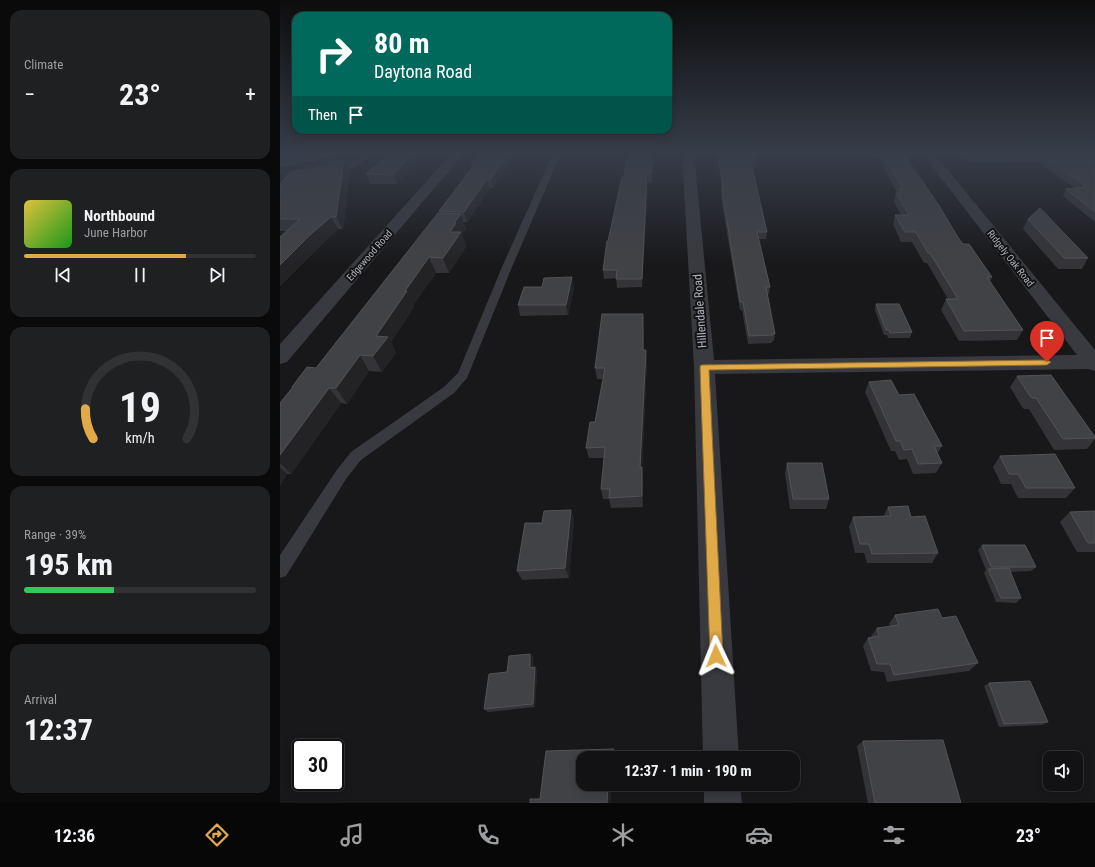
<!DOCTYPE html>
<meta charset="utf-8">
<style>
:root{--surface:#121214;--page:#1f2022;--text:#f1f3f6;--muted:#9c9ea0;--line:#313234;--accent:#e1aa49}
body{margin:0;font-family:"Roboto Condensed",sans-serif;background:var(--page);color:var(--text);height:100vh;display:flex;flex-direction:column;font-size:15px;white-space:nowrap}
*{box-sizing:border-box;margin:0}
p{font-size:13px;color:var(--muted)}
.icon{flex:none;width:22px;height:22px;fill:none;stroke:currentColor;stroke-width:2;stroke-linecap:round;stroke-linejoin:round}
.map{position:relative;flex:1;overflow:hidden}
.details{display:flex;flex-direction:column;gap:10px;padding:10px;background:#0a0a0b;width:280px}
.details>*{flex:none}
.guide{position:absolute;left:12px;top:12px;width:380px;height:122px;border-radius:12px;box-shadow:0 2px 10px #0003,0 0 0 1px var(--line);background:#00695c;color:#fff;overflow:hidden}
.buttons{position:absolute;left:763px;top:751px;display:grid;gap:8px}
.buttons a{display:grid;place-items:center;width:40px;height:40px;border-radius:8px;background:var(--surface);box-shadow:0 2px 10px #0003,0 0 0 1px var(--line);font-size:20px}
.speed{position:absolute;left:12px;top:739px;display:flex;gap:8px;font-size:20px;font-weight:700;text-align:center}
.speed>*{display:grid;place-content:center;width:52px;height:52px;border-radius:50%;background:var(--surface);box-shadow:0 2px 10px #0003,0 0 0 1px var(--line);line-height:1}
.speed .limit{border:2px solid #111;border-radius:6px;background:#fff;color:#111}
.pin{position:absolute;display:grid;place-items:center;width:34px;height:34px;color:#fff;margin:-41px -17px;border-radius:50% 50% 50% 0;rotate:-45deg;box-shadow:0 0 4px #0007}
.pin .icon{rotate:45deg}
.me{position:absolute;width:44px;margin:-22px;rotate:358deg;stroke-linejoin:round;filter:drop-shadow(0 0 3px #0008)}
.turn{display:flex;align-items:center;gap:14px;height:84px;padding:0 16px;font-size:18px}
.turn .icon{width:52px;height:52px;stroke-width:2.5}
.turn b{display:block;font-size:28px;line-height:34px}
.then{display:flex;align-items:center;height:38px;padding:0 16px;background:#0003;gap:8px;font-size:15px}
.big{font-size:30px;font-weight:700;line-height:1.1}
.details .card{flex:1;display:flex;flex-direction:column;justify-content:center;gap:6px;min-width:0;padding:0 14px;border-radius:12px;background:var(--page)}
.details .dial{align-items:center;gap:0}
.dial svg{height:104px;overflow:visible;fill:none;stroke:var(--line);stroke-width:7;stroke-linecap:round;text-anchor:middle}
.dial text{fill:var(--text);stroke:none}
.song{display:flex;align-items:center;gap:12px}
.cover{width:48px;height:48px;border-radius:6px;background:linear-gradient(135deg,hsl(50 70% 55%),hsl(120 70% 35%))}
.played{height:4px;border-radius:2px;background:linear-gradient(90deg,var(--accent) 70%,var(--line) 70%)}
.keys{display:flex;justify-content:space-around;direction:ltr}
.heat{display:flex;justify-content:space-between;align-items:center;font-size:22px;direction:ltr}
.charge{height:6px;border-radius:3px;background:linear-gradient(90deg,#34c759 39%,var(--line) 0)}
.trip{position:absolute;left:296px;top:751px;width:224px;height:40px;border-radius:12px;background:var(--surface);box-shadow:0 2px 10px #0003,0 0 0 1px var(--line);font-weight:700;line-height:40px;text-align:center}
.dock{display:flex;height:64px;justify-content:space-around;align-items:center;background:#070708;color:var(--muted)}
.dock .icon{width:28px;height:28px}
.dock .selected{color:var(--accent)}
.dock b{font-size:18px;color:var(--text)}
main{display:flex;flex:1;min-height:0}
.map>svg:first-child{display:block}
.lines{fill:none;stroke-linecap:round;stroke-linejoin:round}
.service{fill:#393a3f;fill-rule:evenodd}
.minor{fill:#393a3f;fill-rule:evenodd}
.wall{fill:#343438}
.shaded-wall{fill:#232326}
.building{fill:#414245;stroke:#525357}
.route{fill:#e1aa49;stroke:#926e2f}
.labels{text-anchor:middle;stroke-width:4;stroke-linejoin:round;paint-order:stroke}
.far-street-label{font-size:10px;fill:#acb0b8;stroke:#131315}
.street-label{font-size:12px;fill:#acb0b8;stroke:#131315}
</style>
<main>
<section class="details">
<div class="card"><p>Climate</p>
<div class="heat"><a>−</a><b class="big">23°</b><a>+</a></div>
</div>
<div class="card">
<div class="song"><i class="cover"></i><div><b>Northbound</b><p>June Harbor</p></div></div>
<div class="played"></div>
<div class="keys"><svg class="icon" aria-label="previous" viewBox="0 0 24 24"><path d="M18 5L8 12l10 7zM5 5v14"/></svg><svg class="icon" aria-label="pause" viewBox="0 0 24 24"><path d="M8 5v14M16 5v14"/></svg><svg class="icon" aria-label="next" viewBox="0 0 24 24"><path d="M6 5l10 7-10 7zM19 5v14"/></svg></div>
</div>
<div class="card dial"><svg viewBox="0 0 100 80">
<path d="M14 69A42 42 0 1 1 86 69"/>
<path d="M14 69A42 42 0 0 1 8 46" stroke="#e1aa49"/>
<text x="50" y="56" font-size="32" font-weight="700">19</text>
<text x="50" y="72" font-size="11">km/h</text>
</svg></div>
<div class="card"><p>Range · 39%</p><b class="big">195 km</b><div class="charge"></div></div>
<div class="card"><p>Arrival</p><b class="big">12:37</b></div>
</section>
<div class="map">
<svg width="815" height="803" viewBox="0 0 815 803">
<rect width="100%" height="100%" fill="#18181a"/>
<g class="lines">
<!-- service -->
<g class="service">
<path d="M 85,153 L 93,153 C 82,165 66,171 51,175 L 47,173 L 68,164 Z"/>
<path d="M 273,153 L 281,153 L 232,267 L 187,378 L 174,393 L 81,460 L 66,479 L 6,576 L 0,578 L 0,555 L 56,471 L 71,452 L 164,387 L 178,373 L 222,267 Z"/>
</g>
<!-- minor -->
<g class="minor">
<path d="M 172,153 L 184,153 L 7,362 L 0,364 L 0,344 Z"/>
<path d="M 402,153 L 414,153 L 434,360 L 797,355 L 642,153 L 654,153 L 815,350 L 815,371 L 808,369 L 435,374 L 459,758 L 423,758 L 414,367 Z"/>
<path d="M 424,784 L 460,784 L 462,803 L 424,803 Z"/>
</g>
</g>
<!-- wall -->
<g class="wall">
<path d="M 0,153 L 71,160 L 66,162 L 70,172 L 63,229 L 58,229 L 39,247 L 0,286 L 0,237 L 7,231 L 0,231 L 0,180 L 1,183 L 6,178 L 0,179 Z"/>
<path d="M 109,153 L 144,153 L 117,184 L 90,184 L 86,174 Z"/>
<path d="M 200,153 L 237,153 L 213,188 L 210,188 L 187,222 L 183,222 L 186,229 L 182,234 L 186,247 L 169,273 L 156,273 L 133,305 L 134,307 L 111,342 L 116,353 L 102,372 L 89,371 L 67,404 L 61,403 L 11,474 L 7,474 L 0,485 L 0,403 L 12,388 L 12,387 L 36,368 L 160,213 L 159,211 L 192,168 L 191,164 Z"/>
<path d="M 347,153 L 374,153 L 372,182 L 368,182 L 362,287 L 337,288 L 336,278 L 324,279 L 323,270 L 328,241 L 344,177 Z"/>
<path d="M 438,153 L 475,153 L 476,158 L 475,165 L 471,165 L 487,232 L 486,239 L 479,239 L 490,287 L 489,294 L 487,295 L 495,334 L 494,341 L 492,341 L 492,343 L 468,344 L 462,310 L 460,310 L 441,197 L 442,190 L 438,157 Z"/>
<path d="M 588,153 L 623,153 L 679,239 L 712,277 L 710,282 L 743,330 L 737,340 L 679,341 L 661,310 L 666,299 L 668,299 L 647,263 L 644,263 L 632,242 L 621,242 L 613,224 L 615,215 L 621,215 L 614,202 L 616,193 L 617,193 L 598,157 L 591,157 Z"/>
<path d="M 678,153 L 813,153 L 815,154 L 815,222 L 783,196 L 786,189 L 795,188 L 758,162 L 686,162 Z"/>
<path d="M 748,219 L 808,258 L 802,269 L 778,269 L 743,229 Z"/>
<path d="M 294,288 L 288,315 L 240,316 L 238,305 Z"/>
<path d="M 596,304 L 632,332 L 630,338 L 608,338 L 607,335 L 604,335 L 595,310 Z"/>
<path d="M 363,314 L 364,350 L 367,361 L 362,468 L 363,485 L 363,507 L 331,508 L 329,499 L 323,499 L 321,489 L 324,458 L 309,458 L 306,448 L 315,422 L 323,379 L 317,379 L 315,368 Z"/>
<path d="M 737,376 L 815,437 L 815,439 L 807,449 L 774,450 L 749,409 L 744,409 L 742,407 L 730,387 Z"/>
<path d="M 589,382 L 619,395 L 662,446 L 657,454 L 662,463 L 656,473 L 633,474 L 627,459 L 619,460 L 615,451 L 611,451 L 585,392 Z"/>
<path d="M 720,456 L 795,488 L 786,498 L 738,498 L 731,484 L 721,484 L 713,467 Z"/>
<path d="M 507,463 L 549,499 L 546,509 L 510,509 L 505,473 Z"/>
<path d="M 608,507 L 631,517 L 658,553 L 652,563 L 587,563 L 584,553 L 575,553 L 569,527 L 573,517 L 603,517 Z"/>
<path d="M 291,510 L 294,520 L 289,578 L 242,580 L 237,571 L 262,523 Z"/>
<path d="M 815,511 L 815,552 L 797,552 L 780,522 L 790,512 Z"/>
<path d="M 702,545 L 756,567 L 751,571 L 730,572 L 741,598 L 736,603 L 716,602 L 704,573 L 706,570 L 698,550 Z"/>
<path d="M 615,615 L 662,618 L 698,663 L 689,671 L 607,682 L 604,672 L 591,671 L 583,646 L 588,638 L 592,638 L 591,636 L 597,628 L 610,626 L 609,624 Z"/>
<path d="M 250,654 L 253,657 L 253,667 L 257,671 L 255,707 L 208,712 L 204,709 L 227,672 Z"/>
<path d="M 709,683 L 768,722 L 762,725 L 719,727 L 704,686 Z"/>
<path d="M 583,741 L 681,803 L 588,803 L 577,746 Z"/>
<path d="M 334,749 L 336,754 L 336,758 L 303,758 L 303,784 L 335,784 L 335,788 L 331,789 L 330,803 L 250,803 L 250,799 L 260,799 L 266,751 Z"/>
</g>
<!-- shaded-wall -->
<g class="shaded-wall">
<path d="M 56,153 L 72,153 L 71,160 L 66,162 L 70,172 L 63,229 L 56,217 L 44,171 L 0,179 L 0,166 Z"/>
<path d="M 133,153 L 144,153 L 117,184 L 113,175 Z"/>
<path d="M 229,153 L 237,153 L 213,188 L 211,179 Z"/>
<path d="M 373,153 L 374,153 L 372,182 L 371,174 Z"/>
<path d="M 367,174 L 368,182 L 362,287 L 362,279 Z"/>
<path d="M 207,179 L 210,188 L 187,222 L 184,212 Z"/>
<path d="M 181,214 L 186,229 L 182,234 L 186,247 L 169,273 L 163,258 L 170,232 L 174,223 Z"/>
<path d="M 51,217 L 58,229 L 39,247 L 0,286 L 0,265 L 31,234 Z"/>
<path d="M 149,257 L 156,273 L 133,305 L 134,307 L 111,342 L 116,353 L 102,372 L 93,356 L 96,336 L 125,291 Z"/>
<path d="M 292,277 L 294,288 L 288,315 L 286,305 Z"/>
<path d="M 363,314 L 363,324 L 364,361 L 363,350 Z"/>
<path d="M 366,350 L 367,361 L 362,468 L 363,485 L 363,507 L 360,467 Z"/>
<path d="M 80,355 L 89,371 L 67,404 L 56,388 Z"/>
<path d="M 49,388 L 61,403 L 11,474 L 0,463 L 0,455 Z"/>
<path d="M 0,467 L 7,474 L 0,485 Z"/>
<path d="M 291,510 L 294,520 L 289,578 L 285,568 Z"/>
<path d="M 250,654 L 253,657 L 252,672 L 250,668 Z"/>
<path d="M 255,667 L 257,671 L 255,707 L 253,704 Z"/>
<path d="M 334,749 L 336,754 L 336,758 L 333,758 Z"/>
<path d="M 328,784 L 331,789 L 330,803 L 327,803 Z"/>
</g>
<!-- building -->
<g class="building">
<path d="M 0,153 L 56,153 L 39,159 L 0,166 Z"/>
<path d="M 109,153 L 133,153 L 113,175 L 86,174 Z"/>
<path d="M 200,153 L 229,153 L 211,179 L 207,179 L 184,212 L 159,211 L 195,164 L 191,164 Z"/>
<path d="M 347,153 L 373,153 L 371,174 L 367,174 L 362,279 L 336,279 L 337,270 L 323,270 L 327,241 L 328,241 L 342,177 L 344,177 Z"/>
<path d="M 438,153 L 475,153 L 476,158 L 470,158 L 487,232 L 477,232 L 490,287 L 486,287 L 495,334 L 492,334 L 493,335 L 469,336 L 463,302 L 460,302 L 442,190 L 443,190 Z"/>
<path d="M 602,153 L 623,153 L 658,204 L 679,239 L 683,244 L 689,244 L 712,277 L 707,277 L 743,330 L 684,331 L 666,299 L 678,299 L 650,253 L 648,253 L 636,232 L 625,232 L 615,215 L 629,215 L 616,193 L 622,193 L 619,189 L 623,189 Z"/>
<path d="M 686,153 L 813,153 L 815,154 L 815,212 L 786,189 L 807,187 L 761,155 L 689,156 Z"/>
<path d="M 64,160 L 56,217 L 51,217 L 31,234 L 0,265 L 0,237 L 20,219 L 0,219 L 0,184 L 10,172 L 42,167 Z"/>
<path d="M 760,208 L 808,258 L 784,258 L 748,219 Z"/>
<path d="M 158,213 L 181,214 L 174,223 L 176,223 L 170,232 L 181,232 L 163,258 L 149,257 L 125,291 L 127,291 L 96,336 L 108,337 L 93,356 L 80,355 L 56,388 L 49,388 L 0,455 L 0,403 L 13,387 L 12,387 L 27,367 L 36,368 Z"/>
<path d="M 292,277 L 286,305 L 238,305 L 244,287 L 262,287 L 264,278 Z"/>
<path d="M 596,304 L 619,304 L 632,332 L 610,333 L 609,330 L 606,330 Z"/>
<path d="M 322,314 L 363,314 L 363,350 L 366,350 L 360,467 L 362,467 L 362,496 L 329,498 L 330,489 L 321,489 L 325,447 L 306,448 L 310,422 L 315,422 L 325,368 L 315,368 Z"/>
<path d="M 771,375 L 815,437 L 815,438 L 783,439 L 756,398 L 752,398 L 750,396 L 737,376 Z"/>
<path d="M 611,380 L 619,395 L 634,394 L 662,446 L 654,446 L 662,463 L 638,464 L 632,449 L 624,450 L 620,441 L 616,441 L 589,382 Z"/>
<path d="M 775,454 L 795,488 L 746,488 L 738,474 L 729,474 L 720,456 Z"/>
<path d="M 507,463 L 542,463 L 549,499 L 513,499 Z"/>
<path d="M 628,506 L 631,517 L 645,516 L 658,553 L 592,554 L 589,544 L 580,544 L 573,517 L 611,516 L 608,507 Z"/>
<path d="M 291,510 L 285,568 L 237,571 L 245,523 L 262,523 L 264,511 Z"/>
<path d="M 815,511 L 815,543 L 808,543 L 790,512 Z"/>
<path d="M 702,545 L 745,545 L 756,567 L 711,567 Z"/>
<path d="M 729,568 L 741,598 L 721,598 L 708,569 Z"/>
<path d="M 658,609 L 662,618 L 676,616 L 698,663 L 614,675 L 610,664 L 597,664 L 588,638 L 599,636 L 597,628 L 619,625 L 615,615 Z"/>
<path d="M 250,654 L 250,668 L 255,667 L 253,704 L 204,709 L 209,674 L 227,672 L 229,656 Z"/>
<path d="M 750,681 L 768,722 L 724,724 L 709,683 Z"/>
<path d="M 663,740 L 681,803 L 595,803 L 583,741 Z"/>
<path d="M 334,749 L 333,758 L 303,758 L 303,784 L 330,784 L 328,784 L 327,803 L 250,803 L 250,799 L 260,799 L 266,751 Z"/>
</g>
<!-- sky -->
<linearGradient id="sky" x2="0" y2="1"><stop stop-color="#0d0d0e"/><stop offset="0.58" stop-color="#373d49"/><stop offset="1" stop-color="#373d49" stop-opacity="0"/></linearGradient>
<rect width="815" height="265" fill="url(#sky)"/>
<!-- route -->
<path class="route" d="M 767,360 L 771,362 L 767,365 L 429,370 L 443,656 L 441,661 L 436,663 L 432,661 L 430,656 L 420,367 L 421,365 Z"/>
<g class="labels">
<!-- far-street labels -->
<g class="far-street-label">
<text transform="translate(89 255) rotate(-49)" y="4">Edgewood Road</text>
<text transform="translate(731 258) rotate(52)" y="4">Ridgely Oak Road</text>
</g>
<!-- street labels -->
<g class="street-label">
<text transform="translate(420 311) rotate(-94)" y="4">Hillendale Road</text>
</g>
</g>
</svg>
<div class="buttons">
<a><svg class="icon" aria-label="sound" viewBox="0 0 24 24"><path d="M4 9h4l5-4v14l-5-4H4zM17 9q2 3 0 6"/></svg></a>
</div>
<div class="speed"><div class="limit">30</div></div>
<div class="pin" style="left:767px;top:362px;background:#d93025"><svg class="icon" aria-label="arrive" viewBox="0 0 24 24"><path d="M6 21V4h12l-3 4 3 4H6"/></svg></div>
<svg class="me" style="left:436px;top:656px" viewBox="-20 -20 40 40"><path d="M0-17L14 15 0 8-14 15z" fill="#e1aa49" stroke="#fff" stroke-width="4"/></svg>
<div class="trip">12:37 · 1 min · 190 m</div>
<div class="guide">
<div class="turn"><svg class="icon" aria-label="right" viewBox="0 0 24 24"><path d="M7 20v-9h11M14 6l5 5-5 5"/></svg><div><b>80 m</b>Daytona Road</div></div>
<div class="then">Then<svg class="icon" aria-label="arrive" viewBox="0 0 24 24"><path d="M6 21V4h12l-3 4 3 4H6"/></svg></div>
</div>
</div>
</main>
<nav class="dock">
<b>12:36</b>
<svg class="icon selected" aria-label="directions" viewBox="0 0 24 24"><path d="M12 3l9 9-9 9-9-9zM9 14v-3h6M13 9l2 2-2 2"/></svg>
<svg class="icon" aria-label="music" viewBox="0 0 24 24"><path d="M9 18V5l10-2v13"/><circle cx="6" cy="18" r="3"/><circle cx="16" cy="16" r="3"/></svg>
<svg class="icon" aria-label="phone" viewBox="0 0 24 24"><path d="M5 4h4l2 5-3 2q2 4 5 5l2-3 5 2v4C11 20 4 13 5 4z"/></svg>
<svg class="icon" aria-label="climate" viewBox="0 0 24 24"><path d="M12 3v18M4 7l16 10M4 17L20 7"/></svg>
<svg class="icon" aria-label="car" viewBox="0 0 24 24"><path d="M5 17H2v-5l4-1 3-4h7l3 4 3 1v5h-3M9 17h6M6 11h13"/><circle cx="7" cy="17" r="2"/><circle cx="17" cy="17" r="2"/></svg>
<svg class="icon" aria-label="filters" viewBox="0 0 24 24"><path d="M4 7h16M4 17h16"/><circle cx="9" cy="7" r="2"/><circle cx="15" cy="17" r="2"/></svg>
<b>23°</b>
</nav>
